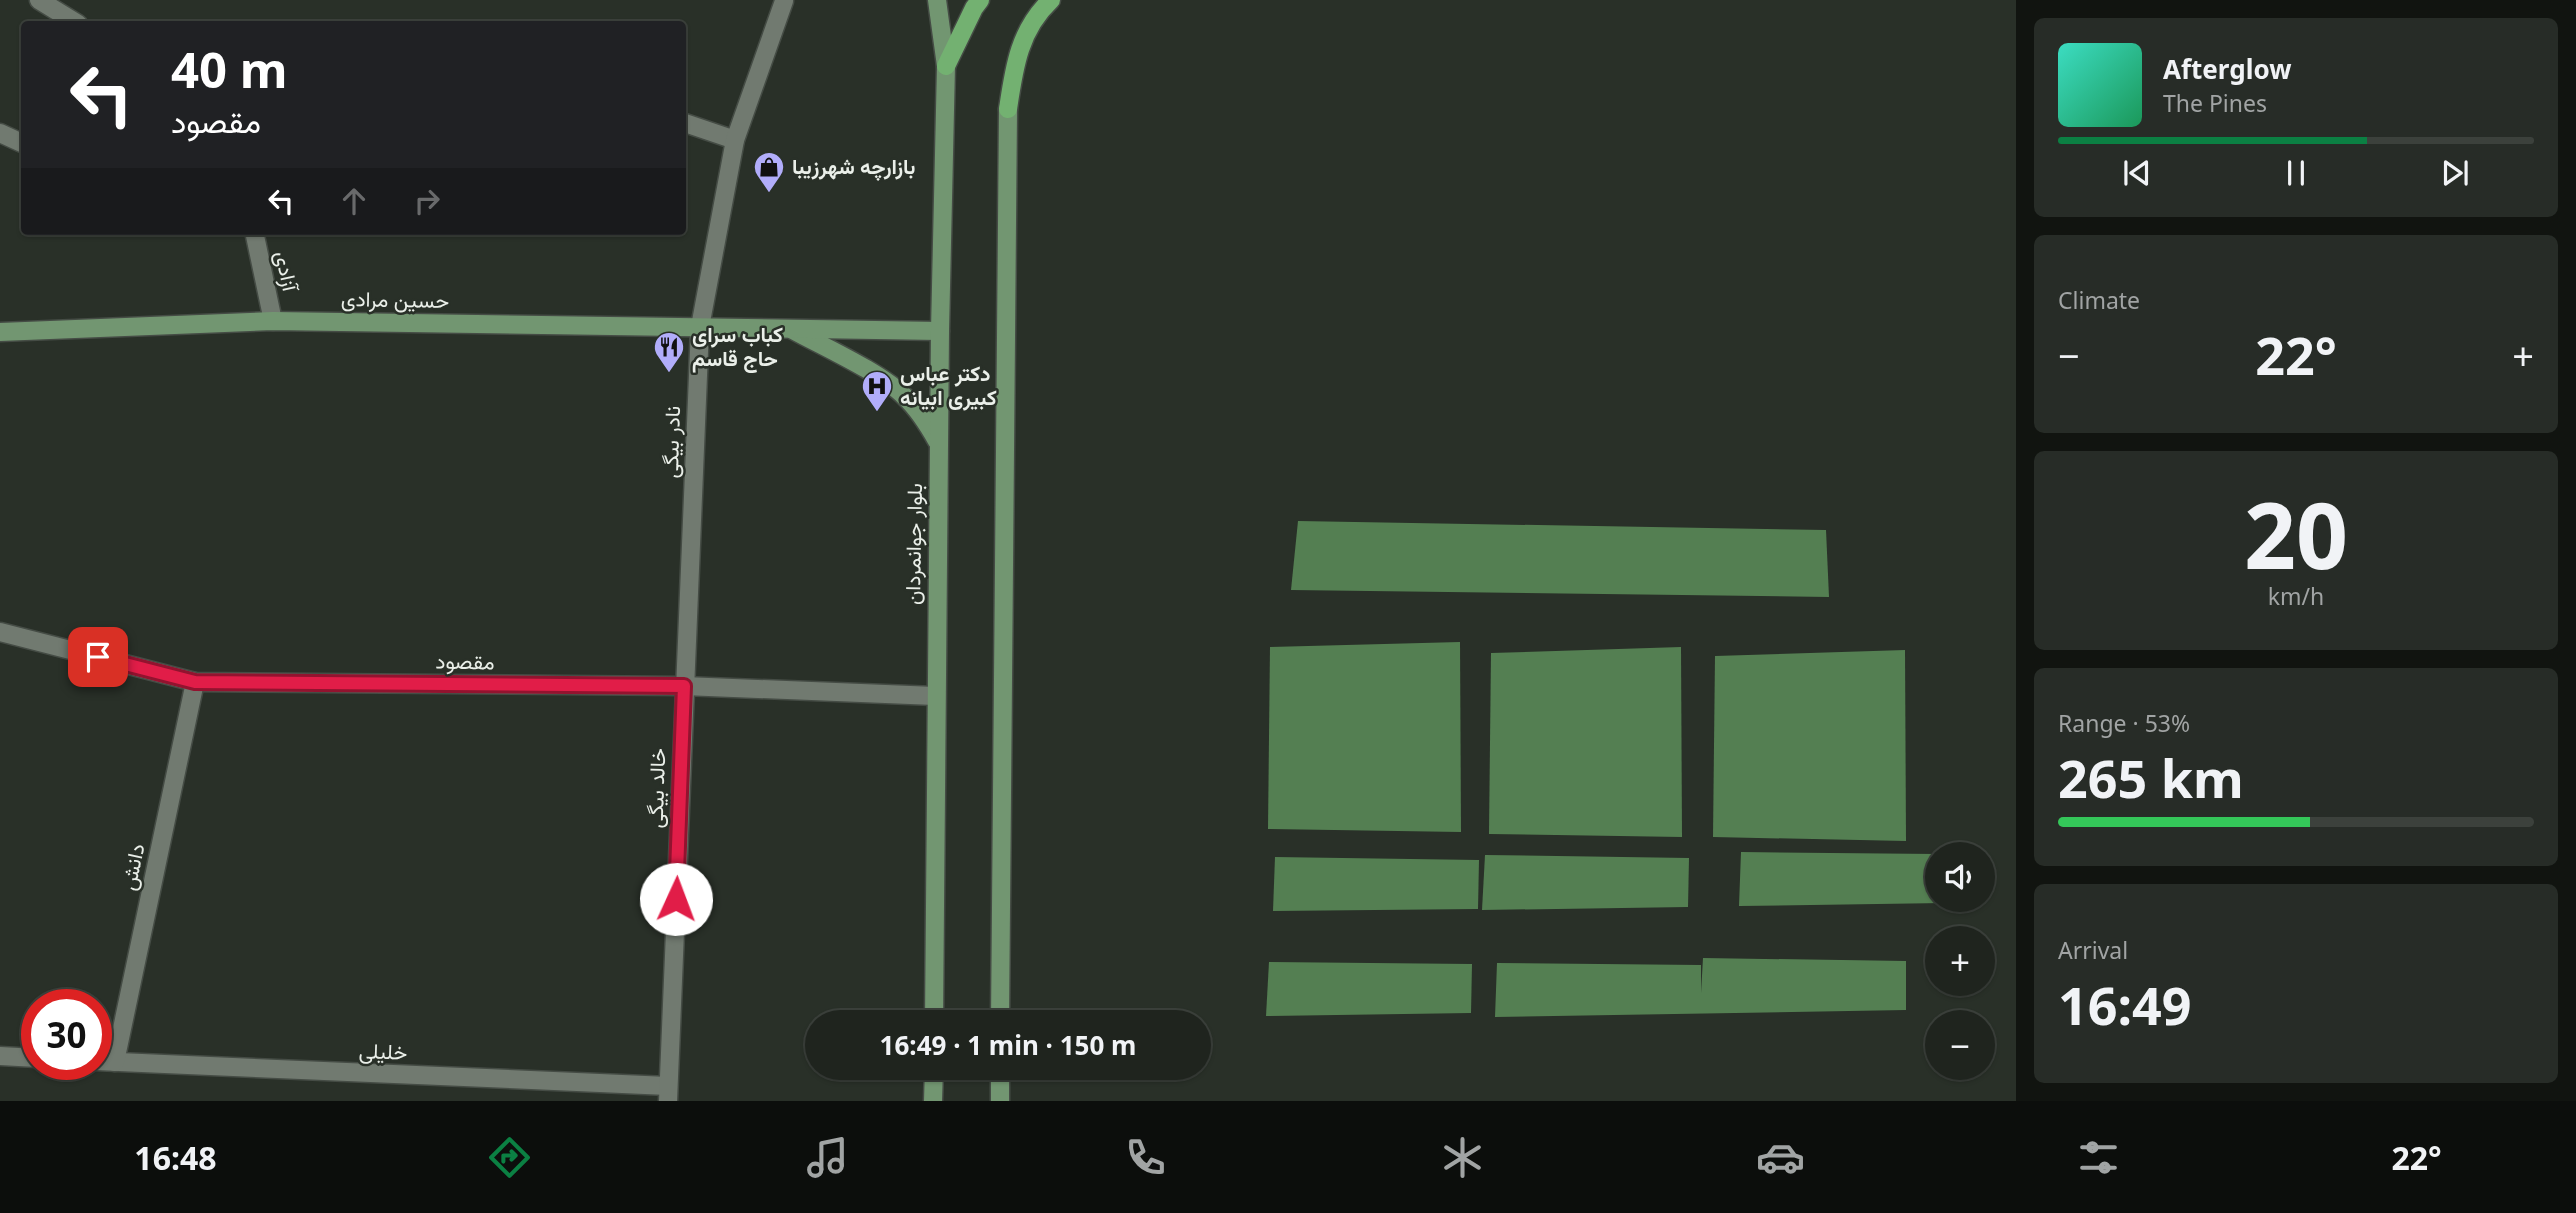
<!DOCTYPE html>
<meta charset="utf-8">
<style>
:root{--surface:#1f241e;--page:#272c27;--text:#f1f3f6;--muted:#a1a4a4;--line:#3c413c;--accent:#0b8043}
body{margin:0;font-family:"Noto Sans",Vazirmatn,sans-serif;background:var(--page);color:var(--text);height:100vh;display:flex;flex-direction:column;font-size:26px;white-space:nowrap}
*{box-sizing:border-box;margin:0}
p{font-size:23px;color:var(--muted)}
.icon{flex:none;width:38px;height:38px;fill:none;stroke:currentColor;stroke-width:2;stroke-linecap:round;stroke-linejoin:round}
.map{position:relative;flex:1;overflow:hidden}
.drawer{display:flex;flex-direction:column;gap:18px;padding:18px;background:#111410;width:560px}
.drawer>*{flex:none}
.hud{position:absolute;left:21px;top:21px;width:665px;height:214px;border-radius:7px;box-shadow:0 2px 5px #0004,0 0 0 2px var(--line);background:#202124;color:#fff;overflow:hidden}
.fabs{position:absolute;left:1925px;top:842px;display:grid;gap:14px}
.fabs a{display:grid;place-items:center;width:70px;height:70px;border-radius:50%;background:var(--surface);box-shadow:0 2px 5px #0004,0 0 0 2px var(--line);font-size:35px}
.speed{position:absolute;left:21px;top:989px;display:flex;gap:14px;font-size:35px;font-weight:700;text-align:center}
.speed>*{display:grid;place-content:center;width:91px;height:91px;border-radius:50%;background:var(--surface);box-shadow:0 2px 5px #0004,0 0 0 2px var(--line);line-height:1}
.speed .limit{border:10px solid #d22;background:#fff;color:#111}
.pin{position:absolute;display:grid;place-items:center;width:60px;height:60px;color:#fff;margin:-30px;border-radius:14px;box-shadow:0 4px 10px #0006}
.me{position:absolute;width:77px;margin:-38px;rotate:2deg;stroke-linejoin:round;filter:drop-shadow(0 0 5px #0008)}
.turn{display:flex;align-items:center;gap:24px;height:147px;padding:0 35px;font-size:32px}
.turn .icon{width:91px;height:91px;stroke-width:2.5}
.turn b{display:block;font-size:49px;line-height:60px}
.lanes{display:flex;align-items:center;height:66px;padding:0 35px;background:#0003;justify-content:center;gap:35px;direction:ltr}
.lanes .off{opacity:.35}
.big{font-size:52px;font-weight:700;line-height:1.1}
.drawer .widget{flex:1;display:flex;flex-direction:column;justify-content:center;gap:10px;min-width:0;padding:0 24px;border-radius:10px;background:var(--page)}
.drawer .dial{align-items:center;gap:0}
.dial b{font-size:91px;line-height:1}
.song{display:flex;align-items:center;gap:21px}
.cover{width:84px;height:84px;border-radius:10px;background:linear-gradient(135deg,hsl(170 70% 55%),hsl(150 70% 35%))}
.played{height:7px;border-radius:4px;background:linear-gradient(90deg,var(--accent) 65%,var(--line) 65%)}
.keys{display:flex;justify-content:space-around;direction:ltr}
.heat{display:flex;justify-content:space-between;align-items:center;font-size:38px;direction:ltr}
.charge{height:10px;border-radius:5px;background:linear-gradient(90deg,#34c759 53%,var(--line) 0)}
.trip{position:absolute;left:805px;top:1010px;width:406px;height:70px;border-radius:35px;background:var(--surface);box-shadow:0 2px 5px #0004,0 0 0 2px var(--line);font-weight:700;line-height:70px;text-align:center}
.dock{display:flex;height:112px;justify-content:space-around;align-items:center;background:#0c0e0c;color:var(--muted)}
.dock .icon{width:49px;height:49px}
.dock .selected{color:var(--accent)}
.dock b{font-size:32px;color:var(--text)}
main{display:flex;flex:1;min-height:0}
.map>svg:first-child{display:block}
.water{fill:#547f52}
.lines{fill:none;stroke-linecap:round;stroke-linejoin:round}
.street-casing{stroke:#454c45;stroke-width:21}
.secondary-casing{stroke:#454c45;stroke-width:21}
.primary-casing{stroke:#454c45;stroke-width:21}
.street{stroke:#717a70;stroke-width:18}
.secondary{stroke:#729671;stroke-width:18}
.primary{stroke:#73b171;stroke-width:18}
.route-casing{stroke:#92132f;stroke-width:18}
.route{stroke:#e11d48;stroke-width:12}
.labels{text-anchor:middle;stroke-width:5;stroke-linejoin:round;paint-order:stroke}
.poi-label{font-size:21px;font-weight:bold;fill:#eaefe9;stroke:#293028;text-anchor:start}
.street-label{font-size:21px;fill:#eaefe9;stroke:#293028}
</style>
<main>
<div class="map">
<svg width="2016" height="1101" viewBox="0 0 2016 1101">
<rect width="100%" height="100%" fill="#293028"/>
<!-- water -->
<g class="water">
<path d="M 1298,521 L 1826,530 L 1829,597 L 1291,590 Z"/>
<path d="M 1460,642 L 1461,832 L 1268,829 L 1270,647 Z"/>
<path d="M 1681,647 L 1682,837 L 1489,834 L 1491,653 Z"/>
<path d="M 1905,650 L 1906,841 L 1713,837 L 1715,656 Z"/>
<path d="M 1741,852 L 1937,854 L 1937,900 L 1944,900 L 1944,903 L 1739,906 Z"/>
<path d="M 1485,855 L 1689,858 L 1688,907 L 1482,910 Z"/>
<path d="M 1275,857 L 1479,860 L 1478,909 L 1273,911 Z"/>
<path d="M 1703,958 L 1906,961 L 1906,1010 L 1495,1017 L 1497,963 L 1701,965 L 1701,993 Z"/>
<path d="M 1269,962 L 1472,964 L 1471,1013 L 1266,1016 Z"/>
</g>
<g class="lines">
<!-- street casing -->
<g class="street-casing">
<g id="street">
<path d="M 39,0 L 78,24"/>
<path d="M 682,122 L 735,140"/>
<path d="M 0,133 L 24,144"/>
<path d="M 254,231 L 273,321"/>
<path d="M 0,632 L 195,682 L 684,686 L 935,696"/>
<path d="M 0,1056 L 37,1058"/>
<path d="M 96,1061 L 668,1086"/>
<path d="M 115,1062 L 195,682"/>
<path d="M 668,1101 L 700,327 L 735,140 L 784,1"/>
</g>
</g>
<!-- secondary casing -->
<g class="secondary-casing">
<g id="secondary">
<path d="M 793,330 C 824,347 882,373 905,397 C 919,410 928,425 937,441"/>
<path d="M 0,332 L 273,321 L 940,331"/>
<path d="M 934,1022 L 940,331 L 946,66 L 937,0"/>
<path d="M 1000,1022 L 1008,109"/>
<path d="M 933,1101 L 934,1068"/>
<path d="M 1000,1101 L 1000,1068"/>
</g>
</g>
<!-- primary casing -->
<g class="primary-casing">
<g id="primary">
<path d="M 946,66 L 974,8 L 980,0"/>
<path d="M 1008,109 C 1014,68 1019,30 1051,0"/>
</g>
</g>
<!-- street -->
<use href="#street" class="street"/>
<!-- secondary -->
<use href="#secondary" class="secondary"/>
<!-- primary -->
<use href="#primary" class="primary"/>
</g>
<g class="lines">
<!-- route casing -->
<g class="route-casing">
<path id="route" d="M 98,657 L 195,682 L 684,686 L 676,899"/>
</g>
<!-- route -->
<use href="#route" class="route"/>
</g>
<!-- icons -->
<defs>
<g id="shop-pin" transform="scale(1.575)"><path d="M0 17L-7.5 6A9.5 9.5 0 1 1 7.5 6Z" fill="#b1adfa" stroke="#293028"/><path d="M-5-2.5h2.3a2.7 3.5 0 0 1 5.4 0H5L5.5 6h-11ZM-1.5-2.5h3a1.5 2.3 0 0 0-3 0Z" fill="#111"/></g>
<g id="restaurant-pin" transform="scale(1.575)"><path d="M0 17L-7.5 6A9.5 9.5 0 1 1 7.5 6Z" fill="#b1adfa" stroke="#293028"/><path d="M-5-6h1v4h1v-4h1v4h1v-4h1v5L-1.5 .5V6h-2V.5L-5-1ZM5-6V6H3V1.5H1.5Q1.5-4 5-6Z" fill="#111"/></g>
<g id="hospital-pin" transform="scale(1.575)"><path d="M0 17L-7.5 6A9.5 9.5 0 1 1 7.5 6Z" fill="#b1adfa" stroke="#293028"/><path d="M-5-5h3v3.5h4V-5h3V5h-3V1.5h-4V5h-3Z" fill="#111"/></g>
</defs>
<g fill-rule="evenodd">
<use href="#shop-pin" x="769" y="167"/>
<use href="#restaurant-pin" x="669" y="347"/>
<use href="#hospital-pin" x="877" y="386"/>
</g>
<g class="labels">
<!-- poi labels -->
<g class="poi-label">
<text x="792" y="174">بازارچه شهرزیبا</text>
<text x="692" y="342">کباب سرای<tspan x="692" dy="24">حاج قاسم</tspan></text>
<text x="900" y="381">دکتر عباس<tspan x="900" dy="24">کبیری ابیانه</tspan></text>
</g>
<!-- street labels -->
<g class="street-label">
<text transform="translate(286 271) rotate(78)" y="7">آزادی</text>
<text transform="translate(395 300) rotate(1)" y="7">حسین مرادی</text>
<text transform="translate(672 442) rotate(-88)" y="7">نادر بیگی</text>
<text transform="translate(914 544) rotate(-89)" y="7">بلوار جوانمردان</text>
<text transform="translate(465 662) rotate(1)" y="7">مقصود</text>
<text transform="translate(657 788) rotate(-88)" y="7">خالد بیگی</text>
<text transform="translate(133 867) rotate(-78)" y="7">دانش</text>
<text transform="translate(383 1052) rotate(2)" y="7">خلیلی</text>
</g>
</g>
</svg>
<div class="fabs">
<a><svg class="icon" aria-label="sound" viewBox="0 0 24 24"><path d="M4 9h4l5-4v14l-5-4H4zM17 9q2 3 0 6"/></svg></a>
<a>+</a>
<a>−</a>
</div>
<div class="speed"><div class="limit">30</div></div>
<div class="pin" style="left:98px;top:657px;background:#d93025"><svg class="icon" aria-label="arrive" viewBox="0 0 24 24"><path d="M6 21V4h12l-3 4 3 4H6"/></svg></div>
<svg class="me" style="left:676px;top:899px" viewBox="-20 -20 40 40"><circle r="19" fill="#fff"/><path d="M0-13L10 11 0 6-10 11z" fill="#e11d48"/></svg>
<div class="trip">16:49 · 1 min · 150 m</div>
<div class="hud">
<div class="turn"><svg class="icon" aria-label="left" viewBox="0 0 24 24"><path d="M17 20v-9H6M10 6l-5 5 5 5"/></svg><div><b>40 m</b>مقصود</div></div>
<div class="lanes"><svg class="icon" aria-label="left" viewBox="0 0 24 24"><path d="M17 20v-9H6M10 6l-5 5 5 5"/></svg><svg class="icon off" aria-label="ahead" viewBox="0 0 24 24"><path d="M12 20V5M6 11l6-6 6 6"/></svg><svg class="icon off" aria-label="right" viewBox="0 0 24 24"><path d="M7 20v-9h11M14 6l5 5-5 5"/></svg></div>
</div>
</div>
<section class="drawer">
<div class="widget">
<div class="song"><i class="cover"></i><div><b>Afterglow</b><p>The Pines</p></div></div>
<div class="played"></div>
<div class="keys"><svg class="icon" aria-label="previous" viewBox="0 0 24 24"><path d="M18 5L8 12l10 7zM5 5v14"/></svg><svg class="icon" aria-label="pause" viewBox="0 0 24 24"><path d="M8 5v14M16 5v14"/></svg><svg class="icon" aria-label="next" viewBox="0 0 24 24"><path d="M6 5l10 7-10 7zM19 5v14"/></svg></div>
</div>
<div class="widget"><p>Climate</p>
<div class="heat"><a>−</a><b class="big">22°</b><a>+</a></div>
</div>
<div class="widget dial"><b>20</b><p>km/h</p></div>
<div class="widget"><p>Range · 53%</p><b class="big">265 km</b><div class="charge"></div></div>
<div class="widget"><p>Arrival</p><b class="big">16:49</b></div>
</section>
</main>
<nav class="dock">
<b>16:48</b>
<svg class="icon selected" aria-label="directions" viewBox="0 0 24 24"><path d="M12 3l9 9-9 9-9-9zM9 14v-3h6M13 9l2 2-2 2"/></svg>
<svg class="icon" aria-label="music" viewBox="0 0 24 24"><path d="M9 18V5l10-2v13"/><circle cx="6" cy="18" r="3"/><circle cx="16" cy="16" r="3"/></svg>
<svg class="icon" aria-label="phone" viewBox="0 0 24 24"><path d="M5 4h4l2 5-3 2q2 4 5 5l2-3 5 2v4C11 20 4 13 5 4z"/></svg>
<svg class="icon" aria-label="climate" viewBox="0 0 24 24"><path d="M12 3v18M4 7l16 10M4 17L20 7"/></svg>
<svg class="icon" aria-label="car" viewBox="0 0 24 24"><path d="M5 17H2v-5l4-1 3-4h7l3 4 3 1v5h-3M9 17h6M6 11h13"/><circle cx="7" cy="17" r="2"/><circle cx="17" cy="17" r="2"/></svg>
<svg class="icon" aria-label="filters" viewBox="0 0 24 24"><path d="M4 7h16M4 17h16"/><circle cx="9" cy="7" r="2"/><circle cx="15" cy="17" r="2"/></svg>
<b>22°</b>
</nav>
